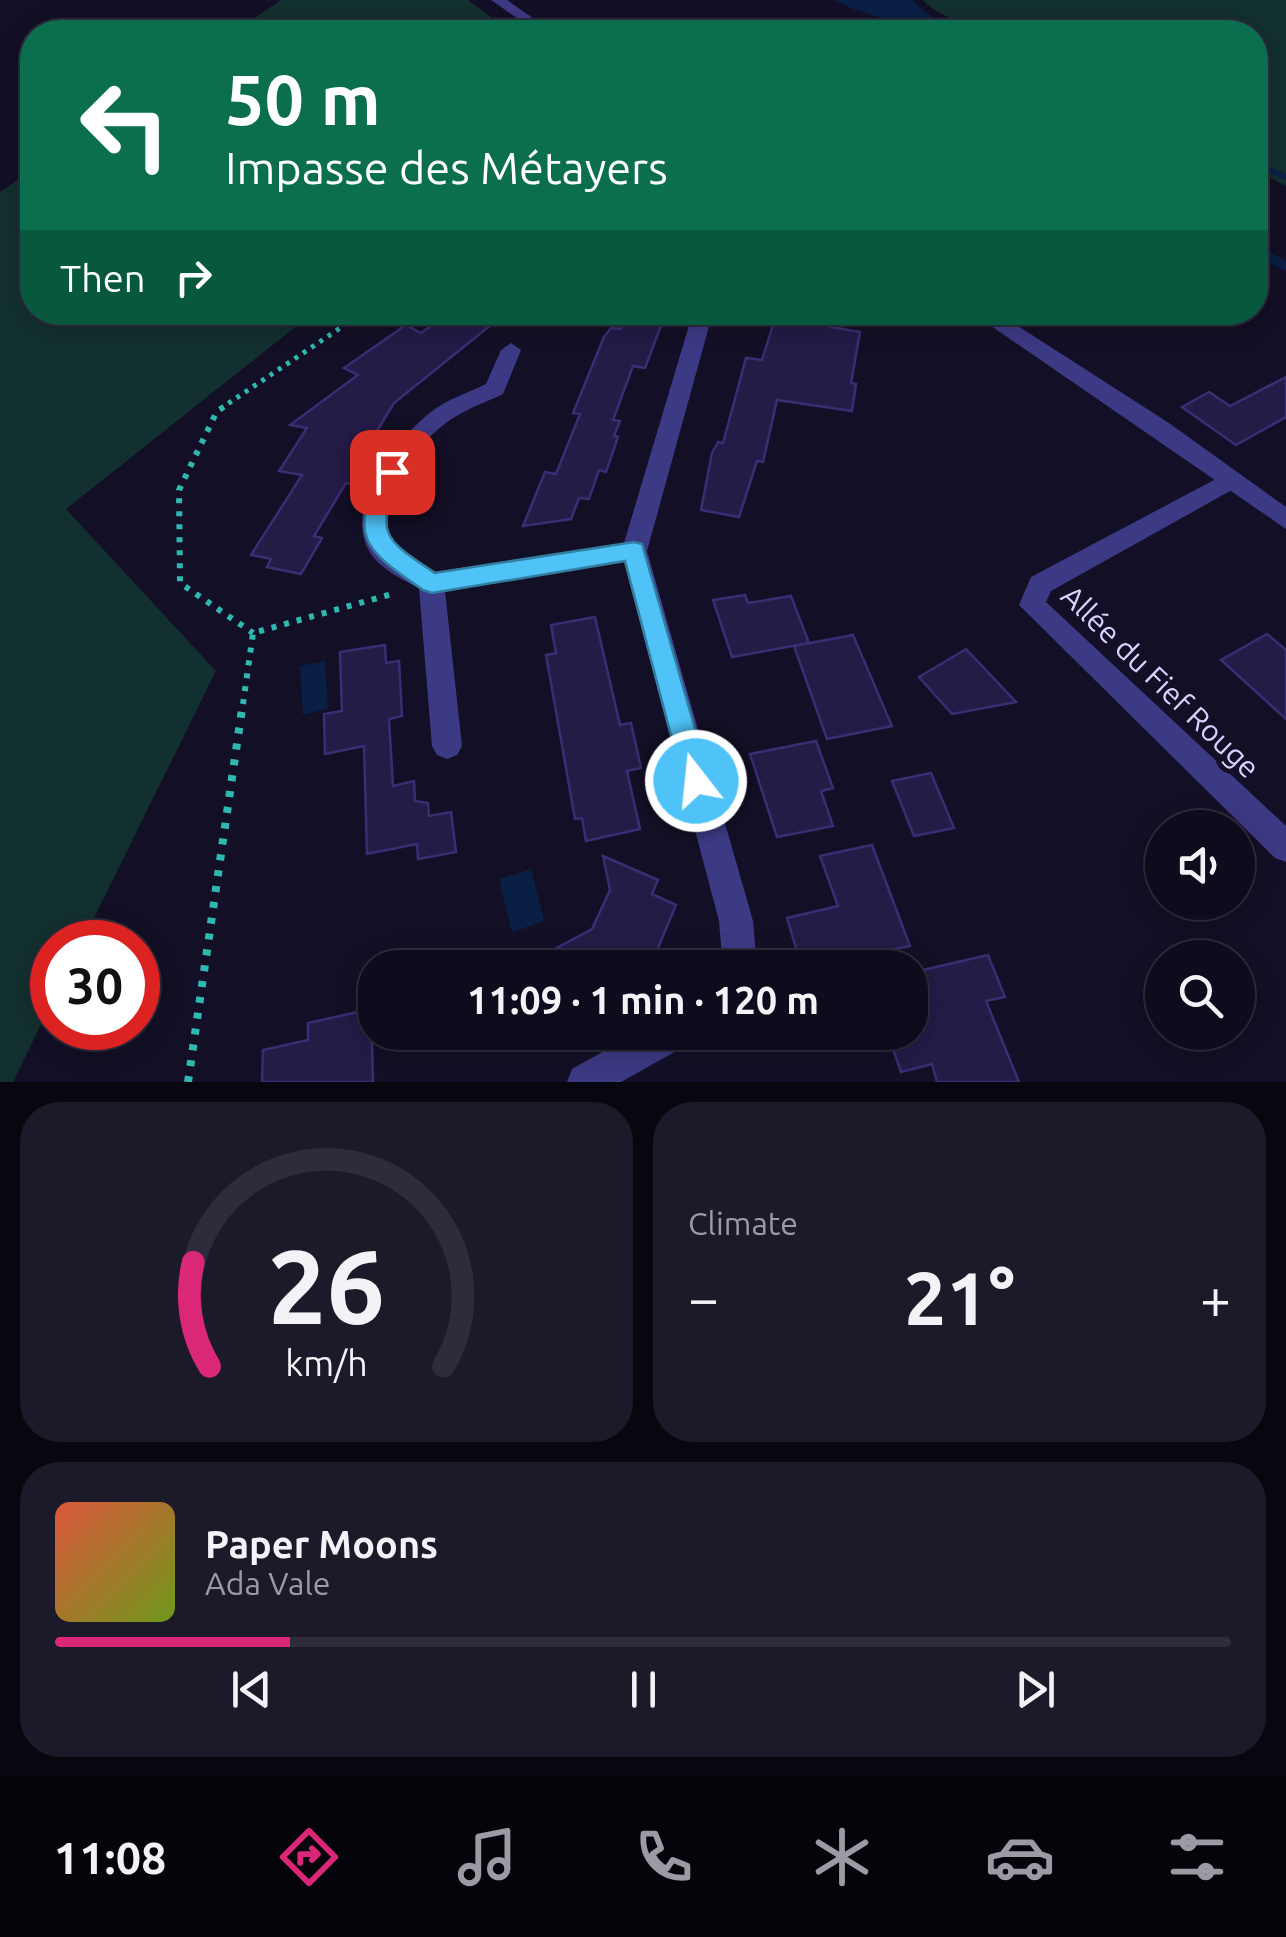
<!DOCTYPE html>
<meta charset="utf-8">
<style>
:root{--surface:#0e0b1c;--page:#1c1929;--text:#f1f3f6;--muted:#9b9ba3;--line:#2e2b3b;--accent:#db2777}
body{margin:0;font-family:Ubuntu,sans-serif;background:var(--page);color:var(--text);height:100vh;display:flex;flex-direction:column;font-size:38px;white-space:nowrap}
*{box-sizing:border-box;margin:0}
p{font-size:32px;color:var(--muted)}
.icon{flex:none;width:55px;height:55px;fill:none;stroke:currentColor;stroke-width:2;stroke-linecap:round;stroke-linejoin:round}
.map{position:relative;height:1082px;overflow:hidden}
.drawer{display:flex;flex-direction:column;gap:20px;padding:20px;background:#08060f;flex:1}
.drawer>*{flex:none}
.banner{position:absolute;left:20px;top:20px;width:1248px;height:305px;border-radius:40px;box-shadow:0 5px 25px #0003,0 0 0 2px var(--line);background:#0b6e4f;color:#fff;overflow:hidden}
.controls{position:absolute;left:1145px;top:810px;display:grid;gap:20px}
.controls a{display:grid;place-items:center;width:110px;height:110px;border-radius:50%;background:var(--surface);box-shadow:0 5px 25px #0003,0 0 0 2px var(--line);font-size:50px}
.speed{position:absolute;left:30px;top:920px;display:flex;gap:20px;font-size:50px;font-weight:700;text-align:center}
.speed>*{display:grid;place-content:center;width:130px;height:130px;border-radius:50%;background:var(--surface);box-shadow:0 5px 25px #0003,0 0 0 2px var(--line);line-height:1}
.speed .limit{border:15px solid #d22;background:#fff;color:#111}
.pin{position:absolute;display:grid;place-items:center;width:85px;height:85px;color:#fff;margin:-42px;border-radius:20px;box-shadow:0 5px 15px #0006}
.me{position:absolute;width:110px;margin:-55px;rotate:344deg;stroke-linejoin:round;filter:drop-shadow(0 0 8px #0008)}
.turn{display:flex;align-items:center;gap:35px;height:210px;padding:0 40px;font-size:45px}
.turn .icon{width:130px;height:130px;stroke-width:2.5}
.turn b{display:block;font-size:70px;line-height:85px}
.then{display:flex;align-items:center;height:95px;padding:0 40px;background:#0003;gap:20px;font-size:38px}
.big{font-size:75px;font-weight:700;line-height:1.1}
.drawer .tile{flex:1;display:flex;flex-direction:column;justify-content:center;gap:15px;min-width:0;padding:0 35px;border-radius:40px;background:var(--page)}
.drawer .dial{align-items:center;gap:0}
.dial svg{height:260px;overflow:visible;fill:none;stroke:var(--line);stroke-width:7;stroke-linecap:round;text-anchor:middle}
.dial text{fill:var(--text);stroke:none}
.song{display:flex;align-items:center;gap:30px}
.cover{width:120px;height:120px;border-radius:15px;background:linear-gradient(135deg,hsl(10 70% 55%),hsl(80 70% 35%))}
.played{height:10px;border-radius:5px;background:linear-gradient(90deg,var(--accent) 20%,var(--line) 20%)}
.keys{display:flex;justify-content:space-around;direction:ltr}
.heat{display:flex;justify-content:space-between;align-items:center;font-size:55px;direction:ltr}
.drawer .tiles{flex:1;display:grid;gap:20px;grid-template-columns:1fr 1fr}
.tile:last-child{grid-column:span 2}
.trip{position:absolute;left:358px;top:950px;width:570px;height:100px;border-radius:40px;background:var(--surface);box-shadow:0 5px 25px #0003,0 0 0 2px var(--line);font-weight:700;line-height:100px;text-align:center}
.tab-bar{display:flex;height:160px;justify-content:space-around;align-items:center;background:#06040b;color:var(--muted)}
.tab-bar .icon{width:70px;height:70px}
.tab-bar .selected{color:var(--accent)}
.tab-bar b{font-size:45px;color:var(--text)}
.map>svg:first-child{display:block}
.green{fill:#12302f}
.water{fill:#0a1f44}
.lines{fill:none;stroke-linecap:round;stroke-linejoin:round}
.stream-far1{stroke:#0a1f44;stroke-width:6}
.stream{stroke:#0a1f44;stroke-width:9}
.building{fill:#241b47;stroke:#3b2d73;stroke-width:2.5}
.path-far2{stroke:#2fb8b0;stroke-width:5;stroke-dasharray:4 6;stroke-linecap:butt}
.path-far1{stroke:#2fb8b0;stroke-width:6;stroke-dasharray:5 8;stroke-linecap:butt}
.path{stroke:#2fb8b0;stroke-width:8;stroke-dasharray:6 10;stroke-linecap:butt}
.minor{fill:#3d3a85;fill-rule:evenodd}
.tertiary{fill:#3d3a85;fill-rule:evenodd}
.route{fill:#4fc3f7;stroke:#337fa1;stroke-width:2.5}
.labels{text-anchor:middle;stroke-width:10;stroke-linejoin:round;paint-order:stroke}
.street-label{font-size:30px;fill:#d9d4ff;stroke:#130f26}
</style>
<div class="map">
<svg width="1286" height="1082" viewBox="0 0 1286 1082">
<rect width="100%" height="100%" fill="#130f26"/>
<!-- green -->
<g class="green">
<path d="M 281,0 L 468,0 L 511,32 L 234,32 Z"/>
<path d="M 923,0 L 1286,0 L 1286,186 L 1255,171 L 1255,32 L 975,32 C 960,22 933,12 923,0 Z"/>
<path d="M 32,170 L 32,312 L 313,313 L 66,509 L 216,671 L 82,942 L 52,942 L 52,1002 L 13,1082 L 0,1082 L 0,192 Z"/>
</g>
<!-- water -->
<g class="water">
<path d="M 835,0 L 912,0 L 949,32 L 903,32 C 885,14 856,14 835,0 Z"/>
<path d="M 325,661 L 328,708 L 303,715 L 300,666 Z"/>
<path d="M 531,869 L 544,921 L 512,932 L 499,879 Z"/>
</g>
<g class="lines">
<!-- stream-far1 -->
<path class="stream-far1" d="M 1255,164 L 1286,177"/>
<!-- stream -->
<path class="stream" d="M 1255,249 L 1286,266"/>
</g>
<!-- building -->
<g class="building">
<path d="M 450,312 L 507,312 L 394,403 L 361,457 L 367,458 L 352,484 L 346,483 L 314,536 L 322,538 L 301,574 L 267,567 L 271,559 L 251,555 L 302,475 L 279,471 L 307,428 L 290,425 L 358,375 L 344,368 L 406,325 L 421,333 Z"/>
<path d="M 777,312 L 835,312 L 831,327 L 860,332 L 851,383 L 856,384 L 852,411 L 777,400 L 763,462 L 757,461 L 739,517 L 701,510 L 712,453 L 718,442 L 723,443 L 746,358 L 762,360 Z"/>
<path d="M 628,313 L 664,318 L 645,368 L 633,366 L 613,420 L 620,421 L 614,436 L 618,437 L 606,472 L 599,470 L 589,499 L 579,498 L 571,519 L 523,526 L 545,472 L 556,474 L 580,414 L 573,413 L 604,337 L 611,328 L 621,329 Z"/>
<path d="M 1286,377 L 1286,417 L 1236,445 L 1182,407 L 1209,392 L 1230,406 Z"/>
<path d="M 745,595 L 748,603 L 791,596 L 809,643 L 732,657 L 713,600 Z"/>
<path d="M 595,617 L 620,725 L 631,723 L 641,768 L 627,771 L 640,829 L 586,841 L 582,818 L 575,819 L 546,655 L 556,653 L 551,625 Z"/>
<path d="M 1267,634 L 1286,650 L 1286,719 L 1221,660 Z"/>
<path d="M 853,635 L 892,726 L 827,739 L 794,646 Z"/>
<path d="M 385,645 L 386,663 L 399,661 L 402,716 L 389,719 L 393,786 L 414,781 L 415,801 L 428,803 L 429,816 L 451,812 L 456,852 L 418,859 L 417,844 L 367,854 L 364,746 L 325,754 L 324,714 L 342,711 L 340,652 Z"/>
<path d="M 966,649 L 1016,702 L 952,714 L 919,677 Z"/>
<path d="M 816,741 L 833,788 L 821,791 L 833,826 L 777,837 L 750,754 Z"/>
<path d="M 931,773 L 954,828 L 914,836 L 892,781 Z"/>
<path d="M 872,845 L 910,946 L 802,968 L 787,918 L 838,906 L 820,856 Z"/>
<path d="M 603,856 L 658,880 L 652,894 L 676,905 L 653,960 L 640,954 L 634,968 L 519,968 L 592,929 L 610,890 Z"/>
<path d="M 988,955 L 1005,997 L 986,1001 L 1019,1082 L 937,1082 L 932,1064 L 901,1072 L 887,1032 L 910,1032 L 910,1020 L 924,1017 L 910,973 Z"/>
<path d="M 371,1009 L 373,1082 L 262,1082 L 263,1050 L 308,1040 L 308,1023 Z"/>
</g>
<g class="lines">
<!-- path-far2 -->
<path class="path-far2" d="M 220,409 L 364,312"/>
<!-- path-far1 -->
<g class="path-far1">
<path d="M 224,407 L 217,411 L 179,490 L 180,583 L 253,633"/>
<path d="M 243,704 L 253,633 L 392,594"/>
</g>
<!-- path -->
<path class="path" d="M 188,1082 L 243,702"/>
<!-- minor -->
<g class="minor">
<path d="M 693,312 L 713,312 L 647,551 L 753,921 L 757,968 L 723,968 L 719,921 L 624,562 L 445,591 L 462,746 L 457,755 L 447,759 L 437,755 L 432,746 L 419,588 C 403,580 385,571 374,558 C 337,512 395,440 431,412 C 447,399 468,393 486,384 L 501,350 L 511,343 L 521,350 L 503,394 C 486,402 469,408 453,418 C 416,442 376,497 391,543 L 434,572 L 624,543 Z"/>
<path d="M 1231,471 L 1243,480 L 1239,486 L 1051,591 L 1046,602 L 1286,826 L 1286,862 L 1275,858 L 1019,605 L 1031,577 Z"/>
<path d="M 638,1032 L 692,1032 L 687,1045 L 621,1082 L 567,1082 L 572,1069 Z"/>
</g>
<!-- tertiary -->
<g class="tertiary">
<path d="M 491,0 L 507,0 L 553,32 L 537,32 Z"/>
<path d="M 971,312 L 996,312 L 1169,423 L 1286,507 L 1286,529 Z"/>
</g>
</g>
<!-- route -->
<path class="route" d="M 392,464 L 403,472 C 374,533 382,538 435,573 L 634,542 L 642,544 L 710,781 L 706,790 L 696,794 L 687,790 L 683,781 L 625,561 L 432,593 L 423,590 C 364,549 346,537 385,466 Z"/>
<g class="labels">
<!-- street labels -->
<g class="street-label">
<text transform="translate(1160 682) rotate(44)" y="10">Allée du Fief Rouge</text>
</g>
</g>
</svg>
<div class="controls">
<a><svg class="icon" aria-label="sound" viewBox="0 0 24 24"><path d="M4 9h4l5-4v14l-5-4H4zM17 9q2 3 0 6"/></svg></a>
<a><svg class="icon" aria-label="search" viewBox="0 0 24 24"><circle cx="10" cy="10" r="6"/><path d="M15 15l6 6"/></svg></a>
</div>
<div class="speed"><div class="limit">30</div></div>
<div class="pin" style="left:392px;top:472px;background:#d93025"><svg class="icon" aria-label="arrive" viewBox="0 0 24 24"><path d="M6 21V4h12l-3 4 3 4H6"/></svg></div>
<svg class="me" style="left:696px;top:781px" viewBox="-20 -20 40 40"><circle r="17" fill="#4fc3f7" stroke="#fff" stroke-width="3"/><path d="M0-11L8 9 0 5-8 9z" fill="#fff"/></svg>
<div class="trip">11:09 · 1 min · 120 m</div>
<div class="banner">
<div class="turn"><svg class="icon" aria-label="left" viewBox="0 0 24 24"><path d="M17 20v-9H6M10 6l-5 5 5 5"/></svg><div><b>50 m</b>Impasse des Métayers</div></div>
<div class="then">Then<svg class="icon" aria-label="right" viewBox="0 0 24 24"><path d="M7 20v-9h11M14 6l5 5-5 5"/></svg></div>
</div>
</div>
<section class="drawer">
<div class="tiles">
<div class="tile dial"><svg viewBox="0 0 100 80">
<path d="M14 69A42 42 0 1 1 86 69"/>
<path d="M14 69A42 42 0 0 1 9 37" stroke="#db2777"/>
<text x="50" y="56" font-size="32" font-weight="700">26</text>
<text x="50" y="72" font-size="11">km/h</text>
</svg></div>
<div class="tile"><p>Climate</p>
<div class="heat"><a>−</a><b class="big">21°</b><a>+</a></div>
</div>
<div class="tile">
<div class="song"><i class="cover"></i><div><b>Paper Moons</b><p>Ada Vale</p></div></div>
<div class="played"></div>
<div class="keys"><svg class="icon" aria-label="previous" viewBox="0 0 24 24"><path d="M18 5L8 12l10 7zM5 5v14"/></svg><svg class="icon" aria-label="pause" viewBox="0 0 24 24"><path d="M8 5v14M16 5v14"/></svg><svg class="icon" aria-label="next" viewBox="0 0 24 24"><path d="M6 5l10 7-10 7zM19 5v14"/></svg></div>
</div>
</div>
</section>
<nav class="tab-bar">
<b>11:08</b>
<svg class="icon selected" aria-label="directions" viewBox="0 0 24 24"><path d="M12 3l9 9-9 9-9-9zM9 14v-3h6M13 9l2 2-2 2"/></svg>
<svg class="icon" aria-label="music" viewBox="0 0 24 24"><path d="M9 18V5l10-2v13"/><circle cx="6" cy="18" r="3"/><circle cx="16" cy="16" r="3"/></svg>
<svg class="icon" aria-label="phone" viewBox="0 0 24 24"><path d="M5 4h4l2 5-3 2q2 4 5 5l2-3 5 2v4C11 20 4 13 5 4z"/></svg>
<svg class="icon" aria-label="climate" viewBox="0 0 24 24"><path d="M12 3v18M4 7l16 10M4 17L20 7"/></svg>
<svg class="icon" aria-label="car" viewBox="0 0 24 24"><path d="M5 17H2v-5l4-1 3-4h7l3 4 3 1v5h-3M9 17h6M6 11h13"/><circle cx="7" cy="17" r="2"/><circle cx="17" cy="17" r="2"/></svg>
<svg class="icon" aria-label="filters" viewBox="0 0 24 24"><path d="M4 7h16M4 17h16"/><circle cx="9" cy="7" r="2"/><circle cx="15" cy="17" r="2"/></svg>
</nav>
